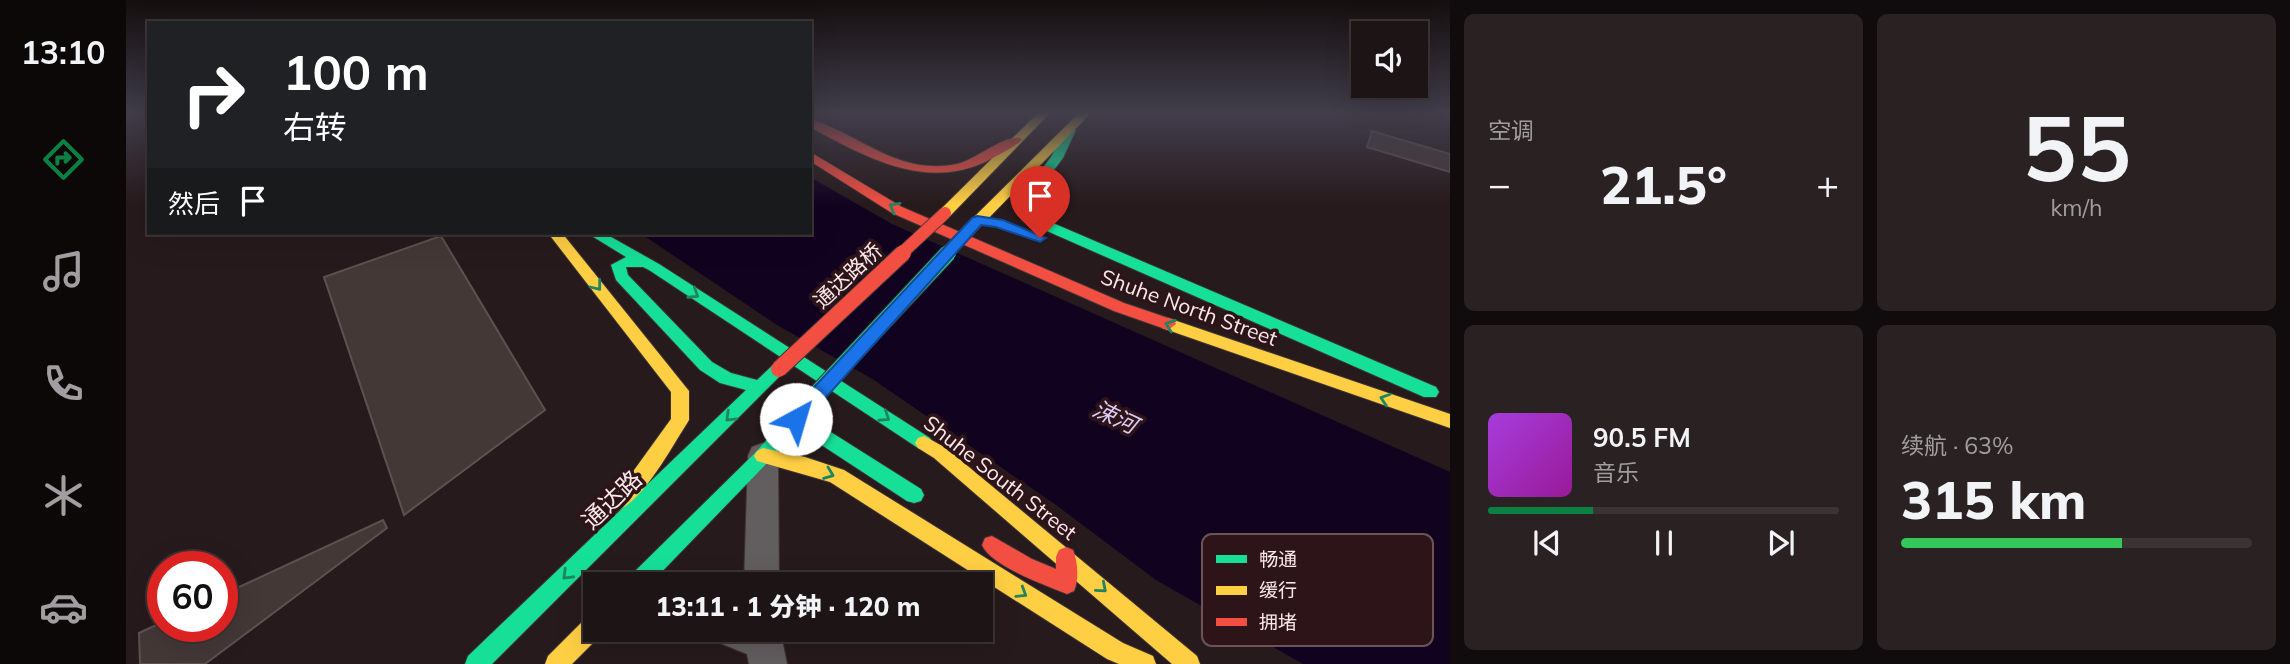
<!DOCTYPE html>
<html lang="zh">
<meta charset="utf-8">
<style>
:root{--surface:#1d1415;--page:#2a2122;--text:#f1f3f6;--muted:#a09ea0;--line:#3b3334;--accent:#0b8043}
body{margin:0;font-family:Mulish,"Noto Sans SC",sans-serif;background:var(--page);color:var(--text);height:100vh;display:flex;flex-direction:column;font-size:26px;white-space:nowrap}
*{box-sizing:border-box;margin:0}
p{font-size:23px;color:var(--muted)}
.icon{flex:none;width:38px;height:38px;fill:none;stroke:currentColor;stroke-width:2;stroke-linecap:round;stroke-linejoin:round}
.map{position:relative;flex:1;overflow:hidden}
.details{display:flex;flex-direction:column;gap:14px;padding:14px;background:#100b0c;width:840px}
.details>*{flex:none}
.banner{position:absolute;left:21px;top:21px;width:665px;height:214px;border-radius:0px;box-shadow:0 7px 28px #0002,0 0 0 2px var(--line);background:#202124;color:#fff;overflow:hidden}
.controls{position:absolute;left:1225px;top:21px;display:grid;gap:14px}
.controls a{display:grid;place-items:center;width:77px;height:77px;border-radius:0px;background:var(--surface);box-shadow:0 7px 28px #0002,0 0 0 2px var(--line);font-size:35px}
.speed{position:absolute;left:21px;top:551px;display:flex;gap:14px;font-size:35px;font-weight:700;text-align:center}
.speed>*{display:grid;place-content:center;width:91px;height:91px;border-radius:50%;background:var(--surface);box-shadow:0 7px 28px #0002,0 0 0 2px var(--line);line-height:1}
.speed .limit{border:10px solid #d22;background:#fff;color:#111}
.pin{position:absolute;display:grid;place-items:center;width:60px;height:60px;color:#fff;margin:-72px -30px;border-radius:50% 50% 50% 0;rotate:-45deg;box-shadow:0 0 7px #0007}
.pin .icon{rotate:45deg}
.me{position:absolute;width:77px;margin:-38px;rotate:39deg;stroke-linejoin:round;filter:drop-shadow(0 0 5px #0008)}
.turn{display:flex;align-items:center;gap:24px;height:147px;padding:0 21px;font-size:32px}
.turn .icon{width:91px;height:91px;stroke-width:2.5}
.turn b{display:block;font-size:49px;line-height:60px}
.then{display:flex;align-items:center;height:66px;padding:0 21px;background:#0003;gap:14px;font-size:26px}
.big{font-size:52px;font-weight:800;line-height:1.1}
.details .tile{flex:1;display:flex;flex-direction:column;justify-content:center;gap:10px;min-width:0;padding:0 24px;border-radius:10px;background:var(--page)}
.details .dial{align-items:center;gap:0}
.dial b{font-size:91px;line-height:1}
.song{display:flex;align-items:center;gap:21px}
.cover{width:84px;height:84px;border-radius:10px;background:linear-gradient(135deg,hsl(280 70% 55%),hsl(300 70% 35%))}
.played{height:7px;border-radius:4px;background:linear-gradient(90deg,var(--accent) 30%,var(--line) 30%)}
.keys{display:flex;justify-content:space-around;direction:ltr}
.heat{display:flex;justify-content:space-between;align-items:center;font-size:38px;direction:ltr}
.charge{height:10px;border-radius:5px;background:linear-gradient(90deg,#34c759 63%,var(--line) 0)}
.details .tiles{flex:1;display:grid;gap:14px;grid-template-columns:repeat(2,1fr)}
.trip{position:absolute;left:457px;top:572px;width:410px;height:70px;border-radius:0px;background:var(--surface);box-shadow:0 7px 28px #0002,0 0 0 2px var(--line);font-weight:800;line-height:70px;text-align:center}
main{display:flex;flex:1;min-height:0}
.dock{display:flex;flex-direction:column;width:126px;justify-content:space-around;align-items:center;background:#0c0808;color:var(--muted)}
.dock .icon{width:49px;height:49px}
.dock .current{color:var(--accent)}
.dock b{font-size:32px;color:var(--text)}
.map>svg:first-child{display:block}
.water{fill:#110320}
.building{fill:#443837;stroke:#5c514f;stroke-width:2}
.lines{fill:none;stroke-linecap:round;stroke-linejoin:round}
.street-casing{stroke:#403436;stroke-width:2}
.fast-casing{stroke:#403436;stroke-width:2}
.slow-casing{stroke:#403436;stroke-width:2}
.jam-casing{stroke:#403436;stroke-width:2}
.street{fill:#625d5f;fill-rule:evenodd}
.fast{fill:#16e098;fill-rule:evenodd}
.slow{fill:#ffcf43;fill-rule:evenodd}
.jam{fill:#f24e42;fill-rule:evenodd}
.fast-bridge-far1-casing{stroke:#403436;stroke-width:14;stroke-linecap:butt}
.fast-bridge-casing{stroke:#403436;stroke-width:18;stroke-linecap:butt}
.jam-bridge-far1-casing{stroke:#403436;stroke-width:14;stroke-linecap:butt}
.jam-bridge-casing{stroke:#403436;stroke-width:18;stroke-linecap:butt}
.fast-bridge-far1{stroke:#16e098;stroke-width:12}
.fast-bridge{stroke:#16e098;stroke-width:16}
.jam-bridge-far1{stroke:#f24e42;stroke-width:12}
.jam-bridge{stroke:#f24e42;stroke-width:16}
.oneway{stroke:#20845e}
.route{fill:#1a73e8;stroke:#114b97;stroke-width:2}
.labels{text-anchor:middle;stroke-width:7;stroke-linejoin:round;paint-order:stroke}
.street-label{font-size:21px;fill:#fbe8ea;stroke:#2d1418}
.water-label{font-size:23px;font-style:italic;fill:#dacbf5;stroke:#2d1418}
.near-street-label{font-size:24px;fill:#fbe8ea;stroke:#2d1418}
.key{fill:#2d1418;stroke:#6b5457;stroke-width:2}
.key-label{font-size:19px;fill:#fbe8ea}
</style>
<main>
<nav class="dock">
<b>13:10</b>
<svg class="icon current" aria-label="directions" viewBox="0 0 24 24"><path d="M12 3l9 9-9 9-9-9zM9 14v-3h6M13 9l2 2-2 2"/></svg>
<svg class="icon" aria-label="music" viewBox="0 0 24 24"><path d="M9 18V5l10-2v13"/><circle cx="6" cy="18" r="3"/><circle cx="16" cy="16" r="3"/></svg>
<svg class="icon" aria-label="phone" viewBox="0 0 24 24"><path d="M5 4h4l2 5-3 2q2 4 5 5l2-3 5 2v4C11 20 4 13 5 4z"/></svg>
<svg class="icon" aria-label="climate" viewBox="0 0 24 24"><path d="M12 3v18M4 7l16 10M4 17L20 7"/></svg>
<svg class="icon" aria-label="car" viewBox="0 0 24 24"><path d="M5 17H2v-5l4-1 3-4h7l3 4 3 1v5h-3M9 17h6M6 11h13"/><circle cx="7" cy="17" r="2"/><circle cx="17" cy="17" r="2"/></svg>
</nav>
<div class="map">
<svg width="1324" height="664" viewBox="0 0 1324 664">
<rect width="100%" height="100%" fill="#271a1c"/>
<!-- water -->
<path class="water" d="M 684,177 L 766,224 L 1324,472 L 1324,664 L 1177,664 L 1030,580 L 930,505 L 748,380 L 651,325 L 514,233 L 684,233 Z"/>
<!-- building -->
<g class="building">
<path d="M 1246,131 L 1324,154 L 1324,172 L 1241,147 Z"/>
<path d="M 315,236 L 419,410 L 278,515 L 198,277 Z"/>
<path d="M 257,520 L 261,528 L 79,664 L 14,664 L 13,633 L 28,626 L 96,626 L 96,595 Z"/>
</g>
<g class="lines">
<!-- street casing -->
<g class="street-casing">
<g id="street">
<path d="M 637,443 L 648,447 L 652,456 L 653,584 L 618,584 L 622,456 L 626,447 Z"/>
<path d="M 589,630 L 654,630 L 661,664 L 623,664 L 621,654 L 594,643 Z"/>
</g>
</g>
<!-- fast casing -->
<g class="fast-casing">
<g id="fast">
<path d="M 944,127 L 950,130 L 937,158 L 906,199 L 908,215 L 1310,387 L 1313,392 L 1310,397 L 1298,397 L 896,220 L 894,199 L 925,157 L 940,128 Z"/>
<path d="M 461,233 L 478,233 L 533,264 L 804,438 L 807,443 L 804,448 L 798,450 L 792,448 L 523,270 L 517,267 L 500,267 L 502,275 L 586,362 L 605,373 L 631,380 L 647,365 L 659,365 L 661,369 L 366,664 L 339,664 L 342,656 L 620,390 L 594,383 L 574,370 L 490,280 L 485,265 L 500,257 Z"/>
<path d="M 691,386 L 697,388 L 700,393 L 681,417 L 795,489 L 798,495 L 795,501 L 788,503 L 781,501 L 671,429 L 643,461 L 524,584 L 500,584 L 503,577 L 631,451 L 685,388 Z"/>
</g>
</g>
<!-- slow casing -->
<g class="slow-casing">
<g id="slow">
<path d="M 913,112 L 925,112 L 824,216 L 814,216 L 814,210 Z"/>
<path d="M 954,112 L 966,112 L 850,231 L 840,231 L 838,228 L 840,225 Z"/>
<path d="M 422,233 L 436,233 L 563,391 L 563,420 L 560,425 C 545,448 517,501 491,511 L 484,508 L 481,502 L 506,473 L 545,419 L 545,392 Z"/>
<path d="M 1042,318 L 1324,414 L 1324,428 L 1036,328 L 1034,324 Z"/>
<path d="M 798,436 L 820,448 L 1071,656 L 1074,664 L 1046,664 L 808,458 L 792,448 L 789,443 L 792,438 Z"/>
<path d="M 637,448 L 679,457 L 718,470 L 997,643 L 1027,656 L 1030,664 L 993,664 L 981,659 L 704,482 L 631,461 L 628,456 L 631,451 Z"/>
<path d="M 469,614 L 469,630 L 478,630 L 477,633 L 446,664 L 419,664 L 422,656 L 461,617 Z"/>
</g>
</g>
<!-- jam casing -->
<g class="jam-casing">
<g id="jam">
<path d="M 684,119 C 735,135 772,176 831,164 C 849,160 878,135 894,138 L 896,140 C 887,148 874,154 863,160 C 800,192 740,157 684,127 Z"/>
<path d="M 684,152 L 776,207 L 998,303 L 1048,320 L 1050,324 L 1042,330 L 988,311 L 766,213 L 684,161 Z"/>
<path d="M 866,536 L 906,559 L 930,569 L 930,557 L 933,550 L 940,547 L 947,550 C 952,562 953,580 948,591 L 941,594 C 919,585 865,566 856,545 L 859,538 Z"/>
</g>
</g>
<!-- street -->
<use href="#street" class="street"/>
<!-- fast -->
<use href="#fast" class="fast"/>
<!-- slow -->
<use href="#slow" class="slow"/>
<!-- jam -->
<use href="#jam" class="jam"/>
<!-- fast-bridge-far1 casing -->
<g class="fast-bridge-far1-casing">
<path id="fast-bridge-far1" d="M 820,254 L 845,228"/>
</g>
<!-- fast-bridge casing -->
<g class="fast-bridge-casing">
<path id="fast-bridge" d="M 691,393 L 822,253"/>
</g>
<!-- jam-bridge-far1 casing -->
<g class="jam-bridge-far1-casing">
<path id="jam-bridge-far1" d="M 775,254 L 819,213"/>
</g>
<!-- jam-bridge casing -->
<g class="jam-bridge-casing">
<path id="jam-bridge" d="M 653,369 L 777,253"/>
</g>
<!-- fast-bridge-far1 -->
<use href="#fast-bridge-far1" class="fast-bridge-far1"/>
<!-- fast-bridge -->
<use href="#fast-bridge" class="fast-bridge"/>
<!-- jam-bridge-far1 -->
<use href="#jam-bridge-far1" class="jam-bridge-far1"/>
<!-- jam-bridge -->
<use href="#jam-bridge" class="jam-bridge"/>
</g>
<!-- one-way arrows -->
<defs><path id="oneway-chevron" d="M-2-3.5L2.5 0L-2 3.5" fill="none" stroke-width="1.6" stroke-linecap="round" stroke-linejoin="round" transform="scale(1.75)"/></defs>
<g class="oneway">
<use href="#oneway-chevron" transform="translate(768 207) rotate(-151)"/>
<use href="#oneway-chevron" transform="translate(471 286) rotate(52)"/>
<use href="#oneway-chevron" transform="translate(568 294) rotate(33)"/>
<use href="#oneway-chevron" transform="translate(1044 325) rotate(-160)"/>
<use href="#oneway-chevron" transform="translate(1259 399) rotate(-162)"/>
<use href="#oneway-chevron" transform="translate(604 417) rotate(136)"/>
<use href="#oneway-chevron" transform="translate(759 417) rotate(33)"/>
<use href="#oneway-chevron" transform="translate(703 474) rotate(21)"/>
<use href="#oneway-chevron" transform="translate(441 575) rotate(136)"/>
<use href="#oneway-chevron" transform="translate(976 588) rotate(41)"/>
<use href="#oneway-chevron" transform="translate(896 593) rotate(32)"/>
</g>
<!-- sky -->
<linearGradient id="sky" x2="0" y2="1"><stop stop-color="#150e0f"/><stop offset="0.55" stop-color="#413e4b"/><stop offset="1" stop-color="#413e4b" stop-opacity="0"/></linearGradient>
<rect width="1324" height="205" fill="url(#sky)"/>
<!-- route -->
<path class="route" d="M 851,216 L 877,220 L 920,238 L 914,242 L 870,227 L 855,225 L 676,424 L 663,424 L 661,419 L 663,414 L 846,218 Z"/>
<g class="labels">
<!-- street labels -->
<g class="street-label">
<text transform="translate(722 276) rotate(-43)" y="7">通达路桥</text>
<text transform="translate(1063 308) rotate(20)" y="7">Shuhe North Street</text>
<text transform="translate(874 478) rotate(38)" y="7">Shuhe South Street</text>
</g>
<!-- water labels -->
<g class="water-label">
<text transform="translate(989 417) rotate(25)" y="8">涑河</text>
</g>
<!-- near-street labels -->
<g class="near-street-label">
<text transform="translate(486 500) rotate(-44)" y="8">通达路</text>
</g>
</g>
<!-- legend -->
<rect x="1076" y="534" width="231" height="112" rx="10" class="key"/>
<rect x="1090" y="555" width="31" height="8" fill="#16e098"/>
<rect x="1090" y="586" width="31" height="9" fill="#ffcf43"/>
<rect x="1090" y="618" width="31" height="8" fill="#f24e42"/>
<g class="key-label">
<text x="1133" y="566">畅通</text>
<text x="1133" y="597">缓行</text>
<text x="1133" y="629">拥堵</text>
</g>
</svg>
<div class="controls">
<a><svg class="icon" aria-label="sound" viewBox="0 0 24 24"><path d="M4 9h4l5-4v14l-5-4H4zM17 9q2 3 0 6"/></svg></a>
</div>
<div class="speed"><div class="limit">60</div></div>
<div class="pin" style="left:914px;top:238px;background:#d93025"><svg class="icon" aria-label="arrive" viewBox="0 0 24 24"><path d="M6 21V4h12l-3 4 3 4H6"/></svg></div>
<svg class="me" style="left:670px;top:419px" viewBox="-20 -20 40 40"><circle r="19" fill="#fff"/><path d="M0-13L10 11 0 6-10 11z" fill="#1a73e8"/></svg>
<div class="trip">13:11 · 1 分钟 · 120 m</div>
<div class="banner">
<div class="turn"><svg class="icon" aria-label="right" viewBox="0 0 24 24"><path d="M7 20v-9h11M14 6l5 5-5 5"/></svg><div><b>100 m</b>右转</div></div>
<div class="then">然后<svg class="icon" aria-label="arrive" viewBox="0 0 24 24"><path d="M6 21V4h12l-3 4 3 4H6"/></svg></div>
</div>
</div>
<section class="details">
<div class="tiles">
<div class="tile"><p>空调</p>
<div class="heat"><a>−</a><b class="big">21.5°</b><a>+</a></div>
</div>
<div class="tile dial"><b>55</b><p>km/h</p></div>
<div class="tile">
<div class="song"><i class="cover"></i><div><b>90.5 FM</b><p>音乐</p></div></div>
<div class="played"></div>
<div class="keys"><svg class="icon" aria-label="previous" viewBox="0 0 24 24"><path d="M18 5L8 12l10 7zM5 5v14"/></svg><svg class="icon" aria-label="pause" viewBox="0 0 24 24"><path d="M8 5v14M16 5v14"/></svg><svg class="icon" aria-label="next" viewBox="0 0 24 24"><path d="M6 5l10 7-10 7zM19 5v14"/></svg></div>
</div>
<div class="tile"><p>续航 · 63%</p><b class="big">315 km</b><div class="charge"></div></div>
</div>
</section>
</main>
